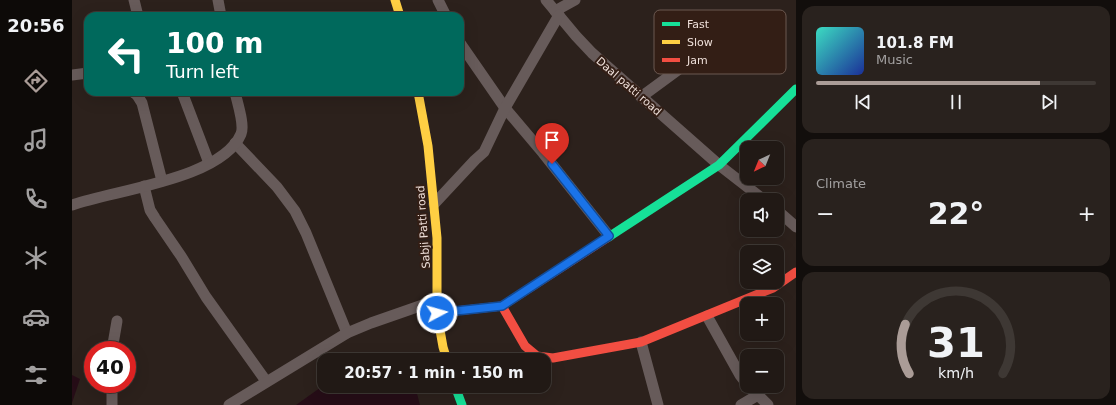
<!DOCTYPE html>
<meta charset="utf-8">
<style>
:root{--surface:#211915;--page:#29221e;--text:#f1f3f6;--muted:#a2a0a0;--line:#3e3834;--accent:#aa9c97}
body{margin:0;font-family:"DejaVu Sans",sans-serif;background:var(--page);color:var(--text);height:100vh;display:flex;flex-direction:column;font-size:15px;white-space:nowrap}
*{box-sizing:border-box;margin:0}
p{font-size:13px;color:var(--muted)}
.icon{flex:none;width:22px;height:22px;fill:none;stroke:currentColor;stroke-width:2;stroke-linecap:round;stroke-linejoin:round}
.map{position:relative;flex:1;overflow:hidden}
.side{display:flex;flex-direction:column;gap:6px;padding:6px;background:#120e0c;width:320px}
.side>*{flex:none}
.hud{position:absolute;left:12px;top:12px;width:380px;height:84px;border-radius:12px;box-shadow:0 4px 16px #0002,0 0 0 1px var(--line);background:#00695c;color:#fff;overflow:hidden}
.needle{width:26px;rotate:223deg}
.controls{position:absolute;left:668px;top:141px;display:grid;gap:8px}
.controls a{display:grid;place-items:center;width:44px;height:44px;border-radius:8px;background:var(--surface);box-shadow:0 4px 16px #0002,0 0 0 1px var(--line);font-size:20px}
.speed{position:absolute;left:12px;top:341px;display:flex;gap:8px;font-size:20px;font-weight:700;text-align:center}
.speed>*{display:grid;place-content:center;width:52px;height:52px;border-radius:50%;background:var(--surface);box-shadow:0 4px 16px #0002,0 0 0 1px var(--line);line-height:1}
.speed .limit{border:6px solid #d22;background:#fff;color:#111}
.pin{position:absolute;display:grid;place-items:center;width:34px;height:34px;color:#fff;margin:-41px -17px;border-radius:50% 50% 50% 0;rotate:-45deg;box-shadow:0 0 4px #0007}
.pin .icon{rotate:45deg}
.me{position:absolute;width:44px;margin:-22px;rotate:84deg;stroke-linejoin:round;filter:drop-shadow(0 0 3px #0008)}
.turn{display:flex;align-items:center;gap:14px;height:84px;padding:0 16px;font-size:18px}
.turn .icon{width:52px;height:52px;stroke-width:2.5}
.turn b{display:block;font-size:28px;line-height:34px}
.big{font-size:30px;font-weight:600;line-height:1.1}
.side .widget{flex:1;display:flex;flex-direction:column;justify-content:center;gap:6px;min-width:0;padding:0 14px;border-radius:12px;background:var(--page)}
.side .dial{align-items:center;gap:0}
.dial svg{height:104px;overflow:visible;fill:none;stroke:var(--line);stroke-width:7;stroke-linecap:round;text-anchor:middle}
.dial text{fill:var(--text);stroke:none}
.song{display:flex;align-items:center;gap:12px}
.cover{width:48px;height:48px;border-radius:6px;background:linear-gradient(135deg,hsl(170 70% 55%),hsl(230 70% 35%))}
.played{height:4px;border-radius:2px;background:linear-gradient(90deg,var(--accent) 80%,var(--line) 80%)}
.keys{display:flex;justify-content:space-around;direction:ltr}
.heat{display:flex;justify-content:space-between;align-items:center;font-size:22px;direction:ltr}
.trip{position:absolute;left:245px;top:353px;width:234px;height:40px;border-radius:12px;background:var(--surface);box-shadow:0 4px 16px #0002,0 0 0 1px var(--line);font-weight:600;line-height:40px;text-align:center}
main{display:flex;flex:1;min-height:0}
.menu{display:flex;flex-direction:column;width:72px;justify-content:space-around;align-items:center;background:#0d0a08;color:var(--muted)}
.menu .icon{width:28px;height:28px}
.menu .on{color:var(--accent)}
.menu b{font-size:18px;color:var(--text)}
.map>svg:first-child{display:block}
.water{fill:#260d17}
.lines{fill:none;stroke-linecap:round;stroke-linejoin:round}
.street{stroke:#675b5a;stroke-width:11}
.fast{stroke:#16e098;stroke-width:9}
.slow{stroke:#ffcf43;stroke-width:9}
.jam{stroke:#f24e42;stroke-width:9}
.route-casing{stroke:#114b97;stroke-width:10}
.route{stroke:#1a73e8;stroke-width:7}
.labels{text-anchor:middle;stroke-width:4;stroke-linejoin:round;paint-order:stroke}
.street-label{font-size:11px;fill:#eedfd9;stroke:#331e15}
.key{fill:#331e15;stroke:#6b5850;stroke-width:1}
.key-label{font-size:11px;fill:#eedfd9}
</style>
<main>
<nav class="menu">
<b>20:56</b>
<svg class="icon on" aria-label="directions" viewBox="0 0 24 24"><path d="M12 3l9 9-9 9-9-9zM9 14v-3h6M13 9l2 2-2 2"/></svg>
<svg class="icon" aria-label="music" viewBox="0 0 24 24"><path d="M9 18V5l10-2v13"/><circle cx="6" cy="18" r="3"/><circle cx="16" cy="16" r="3"/></svg>
<svg class="icon" aria-label="phone" viewBox="0 0 24 24"><path d="M5 4h4l2 5-3 2q2 4 5 5l2-3 5 2v4C11 20 4 13 5 4z"/></svg>
<svg class="icon" aria-label="climate" viewBox="0 0 24 24"><path d="M12 3v18M4 7l16 10M4 17L20 7"/></svg>
<svg class="icon" aria-label="car" viewBox="0 0 24 24"><path d="M5 17H2v-5l4-1 3-4h7l3 4 3 1v5h-3M9 17h6M6 11h13"/><circle cx="7" cy="17" r="2"/><circle cx="17" cy="17" r="2"/></svg>
<svg class="icon" aria-label="filters" viewBox="0 0 24 24"><path d="M4 7h16M4 17h16"/><circle cx="9" cy="7" r="2"/><circle cx="15" cy="17" r="2"/></svg>
</nav>
<div class="map">
<svg width="724" height="405" viewBox="0 0 724 405">
<rect width="100%" height="100%" fill="#2c211c"/>
<!-- water -->
<g class="water">
<path d="M 0,375 L 8,379 L 0,403 Z"/>
<path d="M 252,385 L 252,386 L 343,386 L 348,405 L 224,405 Z"/>
</g>
<g class="lines">
<!-- street -->
<g class="street">
<path d="M 62,0 L 66,16"/>
<path d="M 146,0 L 149,16"/>
<path d="M 366,0 L 374,16"/>
<path d="M 474,0 L 504,36 L 520,53 L 647,165 L 692,200"/>
<path d="M 483,11 L 503,0"/>
<path d="M 388,43 L 433,108 L 471,153 L 537,236"/>
<path d="M 0,75 L 16,73"/>
<path d="M 61,92 L 65,95 L 70,103 L 90,181"/>
<path d="M 110,92 L 137,163"/>
<path d="M 569,97 L 648,39"/>
<path d="M 163,143 L 205,187 L 223,211 L 234,233 L 275,333"/>
<path d="M 72,186 L 78,210 L 83,218 L 109,256 L 134,297 L 194,381"/>
<path d="M 362,204 L 403,160 L 412,152 L 433,108 L 487,15"/>
<path d="M 0,205 C 42,190 150,179 169,134 C 173,125 165,102 163,92"/>
<path d="M 705,210 L 724,227"/>
<path d="M 635,316 L 668,375 L 675,384"/>
<path d="M 569,342 L 586,405"/>
<path d="M 40,350 L 45,321"/>
<path d="M 40,384 L 40,405"/>
<path d="M 677,386 L 696,405"/>
<path d="M 157,405 L 275,333 L 299,323 L 365,300"/>
<path d="M 669,405 L 686,395"/>
</g>
<!-- fast -->
<g class="fast">
<path d="M 535,238 L 647,165 L 724,89"/>
<path d="M 383,386 L 390,405"/>
</g>
<!-- slow -->
<g class="slow">
<path d="M 323,0 L 328,16"/>
<path d="M 346,92 L 356,146 L 365,238 L 365,313 L 371,347 L 375,360"/>
</g>
<!-- jam -->
<g class="jam">
<path d="M 430,306 L 453,346 L 465,356 L 481,358 L 569,342 L 701,288 L 724,272"/>
<path d="M 365,313 L 430,306 L 535,238"/>
</g>
</g>
<g class="lines">
<!-- route casing -->
<g class="route-casing">
<path id="route" d="M 365,313 L 430,306 L 537,236 L 480,164"/>
</g>
<!-- route -->
<use href="#route" class="route"/>
</g>
<g class="labels">
<!-- street labels -->
<g class="street-label">
<text transform="translate(557 86) rotate(41)" y="4">Daal patti road</text>
<text transform="translate(351 227) rotate(-94)" y="4">Sabji Patti road</text>
</g>
</g>
<!-- legend -->
<rect x="582" y="10" width="132" height="64" rx="6" class="key"/>
<rect x="590" y="22" width="18" height="4" fill="#16e098"/>
<rect x="590" y="40" width="18" height="4" fill="#ffcf43"/>
<rect x="590" y="58" width="18" height="4" fill="#f24e42"/>
<g class="key-label">
<text x="615" y="28">Fast</text>
<text x="615" y="46">Slow</text>
<text x="615" y="64">Jam</text>
</g>
</svg>
<div class="controls">
<a><svg class="needle" viewBox="-14 -14 28 28"><path d="M0-13l5 13h-10z" fill="#e53935"/><path d="M0 13l5-13h-10z" fill="#a2a0a0"/></svg></a>
<a><svg class="icon" aria-label="sound" viewBox="0 0 24 24"><path d="M4 9h4l5-4v14l-5-4H4zM17 9q2 3 0 6"/></svg></a>
<a><svg class="icon" aria-label="layers" viewBox="0 0 24 24"><path d="M12 4l9 5-9 5-9-5zM3 14l9 5 9-5"/></svg></a>
<a>+</a>
<a>−</a>
</div>
<div class="speed"><div class="limit">40</div></div>
<div class="pin" style="left:480px;top:164px;background:#d93025"><svg class="icon" aria-label="arrive" viewBox="0 0 24 24"><path d="M6 21V4h12l-3 4 3 4H6"/></svg></div>
<svg class="me" style="left:365px;top:313px" viewBox="-20 -20 40 40"><circle r="17" fill="#1a73e8" stroke="#fff" stroke-width="3"/><path d="M0-11L8 9 0 5-8 9z" fill="#fff"/></svg>
<div class="trip">20:57 · 1 min · 150 m</div>
<div class="hud">
<div class="turn"><svg class="icon" aria-label="left" viewBox="0 0 24 24"><path d="M17 20v-9H6M10 6l-5 5 5 5"/></svg><div><b>100 m</b>Turn left</div></div>
</div>
</div>
<section class="side">
<div class="widget">
<div class="song"><i class="cover"></i><div><b>101.8 FM</b><p>Music</p></div></div>
<div class="played"></div>
<div class="keys"><svg class="icon" aria-label="previous" viewBox="0 0 24 24"><path d="M18 5L8 12l10 7zM5 5v14"/></svg><svg class="icon" aria-label="pause" viewBox="0 0 24 24"><path d="M8 5v14M16 5v14"/></svg><svg class="icon" aria-label="next" viewBox="0 0 24 24"><path d="M6 5l10 7-10 7zM19 5v14"/></svg></div>
</div>
<div class="widget"><p>Climate</p>
<div class="heat"><a>−</a><b class="big">22°</b><a>+</a></div>
</div>
<div class="widget dial"><svg viewBox="0 0 100 80">
<path d="M14 69A42 42 0 1 1 86 69"/>
<path d="M14 69A42 42 0 0 1 11 31" stroke="#aa9c97"/>
<text x="50" y="56" font-size="32" font-weight="700">31</text>
<text x="50" y="72" font-size="11">km/h</text>
</svg></div>
</section>
</main>
